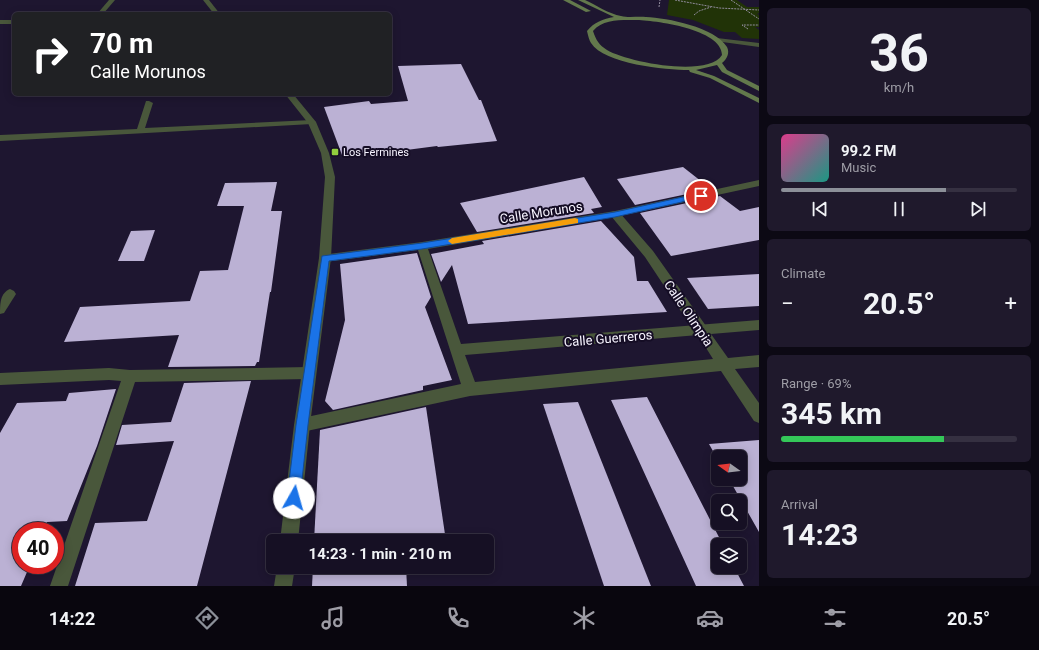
<!DOCTYPE html>
<meta charset="utf-8">
<style>
:root{--surface:#161024;--page:#1f192c;--text:#f1f3f6;--muted:#9e9da6;--line:#353041;--accent:#8c9099}
body{margin:0;font-family:Roboto,sans-serif;background:var(--page);color:var(--text);height:100vh;display:flex;flex-direction:column;font-size:15px;white-space:nowrap}
*{box-sizing:border-box;margin:0}
p{font-size:13px;color:var(--muted)}
.icon{flex:none;width:22px;height:22px;fill:none;stroke:currentColor;stroke-width:2;stroke-linecap:round;stroke-linejoin:round}
.map{position:relative;flex:1;overflow:hidden}
.drawer{display:flex;flex-direction:column;gap:8px;padding:8px;background:#0c0914;width:280px}
.drawer>*{flex:none}
.guide{position:absolute;left:12px;top:12px;width:380px;height:84px;border-radius:6px;box-shadow:0 2px 10px #0003,0 0 0 1px var(--line);background:#202124;color:#fff;overflow:hidden}
.needle{width:26px;rotate:284deg}
.controls{position:absolute;left:711px;top:450px;display:grid;gap:8px}
.controls a{display:grid;place-items:center;width:36px;height:36px;border-radius:6px;background:var(--surface);box-shadow:0 2px 10px #0003,0 0 0 1px var(--line);font-size:20px}
.speed{position:absolute;left:12px;top:522px;display:flex;gap:8px;font-size:20px;font-weight:700;text-align:center}
.speed>*{display:grid;place-content:center;width:52px;height:52px;border-radius:50%;background:var(--surface);box-shadow:0 2px 10px #0003,0 0 0 1px var(--line);line-height:1}
.speed .limit{border:6px solid #d22;background:#fff;color:#111}
.pin{position:absolute;display:grid;place-items:center;width:34px;height:34px;color:#fff;margin:-17px;border:2px solid #fff;border-radius:50%;box-shadow:0 1px 4px #0007}
.me{position:absolute;width:44px;margin:-22px;rotate:7deg;stroke-linejoin:round;filter:drop-shadow(0 0 3px #0008)}
.turn{display:flex;align-items:center;gap:14px;height:84px;padding:0 12px;font-size:18px}
.turn .icon{width:52px;height:52px;stroke-width:2.5}
.turn b{display:block;font-size:28px;line-height:34px}
.big{font-size:30px;font-weight:700;line-height:1.1}
.drawer .card{flex:1;display:flex;flex-direction:column;justify-content:center;gap:6px;min-width:0;padding:0 14px;border-radius:6px;background:var(--page)}
.drawer .dial{align-items:center;gap:0}
.dial b{font-size:52px;line-height:1}
.song{display:flex;align-items:center;gap:12px}
.cover{width:48px;height:48px;border-radius:6px;background:linear-gradient(135deg,hsl(330 70% 55%),hsl(170 70% 35%))}
.played{height:4px;border-radius:2px;background:linear-gradient(90deg,var(--accent) 70%,var(--line) 70%)}
.keys{display:flex;justify-content:space-around;direction:ltr}
.heat{display:flex;justify-content:space-between;align-items:center;font-size:22px;direction:ltr}
.charge{height:6px;border-radius:3px;background:linear-gradient(90deg,#34c759 69%,var(--line) 0)}
.trip{position:absolute;left:266px;top:534px;width:228px;height:40px;border-radius:6px;background:var(--surface);box-shadow:0 2px 10px #0003,0 0 0 1px var(--line);font-weight:700;line-height:40px;text-align:center}
.tabs{display:flex;height:64px;justify-content:space-around;align-items:center;background:#09060e;color:var(--muted)}
.tabs .icon{width:28px;height:28px}
.tabs .selected{color:var(--accent)}
.tabs b{font-size:18px;color:var(--text)}
main{display:flex;flex:1;min-height:0}
.map>svg:first-child{display:block}
.green{fill:#213307}
.building{fill:#bbb1d4}
.lines{fill:none;stroke-linecap:round;stroke-linejoin:round}
.path{stroke:#928d9e;stroke-width:1;stroke-dasharray:2 1;stroke-linecap:butt}
.pedestrian{fill:#49573b;fill-rule:evenodd}
.minor{fill:#49573b;fill-rule:evenodd}
.tertiary{fill:#49573b;fill-rule:evenodd}
.secondary{fill:#63794c;fill-rule:evenodd}
.route{fill:#1a73e8;stroke:#114b97}
.slow{fill:#f59e0b}
.poi-dot{fill:#92cd3e;stroke:#150d25;stroke-width:1.5}
.labels{text-anchor:middle;stroke-width:4;stroke-linejoin:round;paint-order:stroke}
.far-poi-label{font-size:11px;fill:#f6f3fe;stroke:#150d25;text-anchor:start}
.street-label{font-size:13px;fill:#f6f3fe;stroke:#150d25}
</style>
<main>
<div class="map">
<svg width="759" height="586" viewBox="0 0 759 586">
<rect width="100%" height="100%" fill="#1e1630"/>
<!-- green -->
<path class="green" d="M 669,0 L 737,0 L 747,7 L 759,7 L 759,13 L 757,14 L 759,15 L 759,27 L 755,27 L 759,30 L 759,39 L 742,38 L 735,32 L 724,32 L 693,20 L 667,15 Z"/>
<!-- building -->
<g class="building">
<path d="M 461,64 L 479,100 L 481,100 L 497,141 L 438,147 L 437,146 L 368,155 L 366,152 L 342,155 L 324,107 L 369,101 L 371,104 L 408,101 L 398,66 Z"/>
<path d="M 683,167 L 711,189 L 635,205 L 617,179 Z"/>
<path d="M 584,177 L 602,207 L 591,209 L 594,213 L 477,232 L 460,203 Z"/>
<path d="M 277,182 L 271,211 L 282,211 L 271,292 L 270,292 L 259,362 L 257,362 L 255,366 L 168,367 L 179,335 L 64,342 L 80,307 L 190,301 L 200,271 L 228,270 L 244,206 L 217,206 L 225,183 Z"/>
<path d="M 720,196 L 740,211 L 759,207 L 759,240 L 671,256 L 640,213 Z"/>
<path d="M 601,221 L 634,257 L 637,281 L 648,281 L 667,312 L 468,324 L 452,265 L 441,282 L 431,254 L 484,244 L 482,241 Z"/>
<path d="M 155,230 L 144,261 L 118,261 L 131,231 Z"/>
<path d="M 417,253 L 431,297 L 425,307 L 452,380 L 423,386 L 423,390 L 333,410 L 325,401 L 345,320 L 340,264 Z"/>
<path d="M 759,274 L 759,306 L 708,309 L 687,278 Z"/>
<path d="M 251,381 L 197,586 L 75,586 L 95,523 L 147,521 L 174,441 L 116,445 L 122,425 L 171,422 L 184,383 Z"/>
<path d="M 116,389 L 97,446 L 67,521 L 47,522 L 44,531 L 21,531 L 21,565 L 30,565 L 21,586 L 0,586 L 0,433 L 17,403 L 66,401 L 69,393 Z"/>
<path d="M 647,397 L 723,545 L 718,545 L 718,567 L 734,567 L 744,586 L 696,586 L 611,400 Z"/>
<path d="M 578,402 L 651,586 L 604,586 L 543,404 Z"/>
<path d="M 426,407 L 446,541 L 314,541 L 320,430 Z"/>
<path d="M 759,440 L 759,532 L 729,479 L 740,479 L 740,457 L 718,457 L 718,460 L 709,444 Z"/>
<path d="M 313,567 L 406,567 L 407,586 L 312,586 Z"/>
</g>
<g class="lines">
<!-- path -->
<g class="path">
<path d="M 675,0 L 719,8 L 759,10"/>
<path d="M 731,0 L 759,19"/>
<path d="M 659,7 L 660,0"/>
<path d="M 694,15 L 699,11 L 711,7"/>
<path d="M 748,29 L 742,25 L 759,25"/>
</g>
<!-- pedestrian -->
<path class="pedestrian" d="M 615,211 L 619,212 L 653,251 L 706,326 L 707,330 L 706,334 L 701,335 L 696,334 L 645,257 L 611,216 L 610,214 L 611,212 Z"/>
<!-- minor -->
<g class="minor">
<path d="M 109,0 L 115,0 L 103,14 L 97,14 Z"/>
<rect x="0" y="20" width="14" height="4"/>
<path d="M 717,38 L 759,43 L 759,47 L 715,41 L 715,39 Z"/>
<path d="M 146,101 L 149,101 L 153,103 L 145,128 L 312,120 L 316,122 L 312,124 L 0,141 L 0,135 L 137,129 Z"/>
<path d="M 759,180 L 759,186 L 615,217 L 428,249 L 461,344 L 759,320 L 759,330 L 711,334 L 728,358 L 759,355 L 759,367 L 735,369 L 759,403 L 759,423 L 754,421 L 721,371 L 470,396 L 302,432 L 297,430 L 294,425 L 297,420 L 302,418 L 461,384 L 418,250 L 325,262 L 321,261 L 319,258 L 321,255 L 422,242 L 615,211 ZM 698,335 L 713,359 L 475,382 L 465,355 Z"/>
<path d="M 10,289 L 14,291 L 16,294 L 4,313 L 0,314 C 0,304 0,293 10,289 Z"/>
<path d="M 309,367 L 314,369 L 316,373 L 314,377 L 309,379 L 135,382 L 68,586 L 50,586 L 121,381 L 109,380 L 0,385 L 0,373 L 109,368 L 130,370 Z"/>
</g>
<!-- tertiary -->
<g class="tertiary">
<path d="M 203,0 L 209,0 L 220,14 L 214,14 Z"/>
<path d="M 285,94 L 293,94 L 316,122 L 329,153 L 335,177 L 331,258 L 310,425 L 298,541 L 280,541 L 294,425 L 319,258 L 325,177 L 321,153 L 308,123 Z"/>
<path d="M 277,567 L 295,567 L 292,586 L 274,586 Z"/>
</g>
<!-- secondary -->
<g class="secondary">
<path d="M 563,0 L 570,0 L 591,11 L 586,12 Z"/>
<path d="M 578,0 L 585,0 C 596,5 609,14 621,16 C 629,18 638,16 646,17 C 667,18 715,27 727,47 C 730,53 727,59 722,63 L 727,70 L 759,86 L 759,91 L 722,72 L 717,65 L 696,70 L 714,76 L 759,98 L 759,103 L 710,78 L 690,72 L 689,70 C 666,70 604,64 591,43 C 589,40 588,35 587,31 C 594,22 603,19 614,17 ZM 635,20 C 654,20 722,29 722,55 C 708,78 627,62 607,50 C 599,45 596,40 593,31 C 603,19 620,20 635,20 Z"/>
</g>
</g>
<!-- route -->
<path class="route" d="M 701,193 L 705,196 L 704,197 L 615,217 L 422,249 L 329,261 L 308,425 L 300,498 L 298,502 L 294,504 L 289,502 L 287,498 L 296,425 L 322,256 L 422,243 L 615,212 Z"/>
<!-- slow -->
<path class="slow" d="M 575,218 L 578,219 L 578,223 L 452,244 L 448,241 L 452,238 Z"/>
<!-- markers -->
<rect class="poi-dot" x="331" y="148" width="8" height="8" rx="2"/>
<g class="labels">
<!-- far-poi labels -->
<g class="far-poi-label">
<text x="343" y="156">Los Fermines</text>
</g>
<!-- street labels -->
<g class="street-label">
<text transform="translate(541 212) rotate(-9)" y="5">Calle Morunos</text>
<text transform="translate(689 313) rotate(56)" y="5">Calle Olimpia</text>
<text transform="translate(608 338) rotate(-5)" y="5">Calle Guerreros</text>
</g>
</g>
</svg>
<div class="controls">
<a><svg class="needle" viewBox="-14 -14 28 28"><path d="M0-13l5 13h-10z" fill="#e53935"/><path d="M0 13l5-13h-10z" fill="#9e9da6"/></svg></a>
<a><svg class="icon" aria-label="search" viewBox="0 0 24 24"><circle cx="10" cy="10" r="6"/><path d="M15 15l6 6"/></svg></a>
<a><svg class="icon" aria-label="layers" viewBox="0 0 24 24"><path d="M12 4l9 5-9 5-9-5zM3 14l9 5 9-5"/></svg></a>
</div>
<div class="speed"><div class="limit">40</div></div>
<div class="pin" style="left:701px;top:196px;background:#d93025"><svg class="icon" aria-label="arrive" viewBox="0 0 24 24"><path d="M6 21V4h12l-3 4 3 4H6"/></svg></div>
<svg class="me" style="left:294px;top:498px" viewBox="-20 -20 40 40"><circle r="19" fill="#fff"/><path d="M0-13L10 11 0 6-10 11z" fill="#1a73e8"/></svg>
<div class="trip">14:23 · 1 min · 210 m</div>
<div class="guide">
<div class="turn"><svg class="icon" aria-label="right" viewBox="0 0 24 24"><path d="M7 20v-9h11M14 6l5 5-5 5"/></svg><div><b>70 m</b>Calle Morunos</div></div>
</div>
</div>
<section class="drawer">
<div class="card dial"><b>36</b><p>km/h</p></div>
<div class="card">
<div class="song"><i class="cover"></i><div><b>99.2 FM</b><p>Music</p></div></div>
<div class="played"></div>
<div class="keys"><svg class="icon" aria-label="previous" viewBox="0 0 24 24"><path d="M18 5L8 12l10 7zM5 5v14"/></svg><svg class="icon" aria-label="pause" viewBox="0 0 24 24"><path d="M8 5v14M16 5v14"/></svg><svg class="icon" aria-label="next" viewBox="0 0 24 24"><path d="M6 5l10 7-10 7zM19 5v14"/></svg></div>
</div>
<div class="card"><p>Climate</p>
<div class="heat"><a>−</a><b class="big">20.5°</b><a>+</a></div>
</div>
<div class="card"><p>Range · 69%</p><b class="big">345 km</b><div class="charge"></div></div>
<div class="card"><p>Arrival</p><b class="big">14:23</b></div>
</section>
</main>
<nav class="tabs">
<b>14:22</b>
<svg class="icon selected" aria-label="directions" viewBox="0 0 24 24"><path d="M12 3l9 9-9 9-9-9zM9 14v-3h6M13 9l2 2-2 2"/></svg>
<svg class="icon" aria-label="music" viewBox="0 0 24 24"><path d="M9 18V5l10-2v13"/><circle cx="6" cy="18" r="3"/><circle cx="16" cy="16" r="3"/></svg>
<svg class="icon" aria-label="phone" viewBox="0 0 24 24"><path d="M5 4h4l2 5-3 2q2 4 5 5l2-3 5 2v4C11 20 4 13 5 4z"/></svg>
<svg class="icon" aria-label="climate" viewBox="0 0 24 24"><path d="M12 3v18M4 7l16 10M4 17L20 7"/></svg>
<svg class="icon" aria-label="car" viewBox="0 0 24 24"><path d="M5 17H2v-5l4-1 3-4h7l3 4 3 1v5h-3M9 17h6M6 11h13"/><circle cx="7" cy="17" r="2"/><circle cx="17" cy="17" r="2"/></svg>
<svg class="icon" aria-label="filters" viewBox="0 0 24 24"><path d="M4 7h16M4 17h16"/><circle cx="9" cy="7" r="2"/><circle cx="15" cy="17" r="2"/></svg>
<b>20.5°</b>
</nav>
